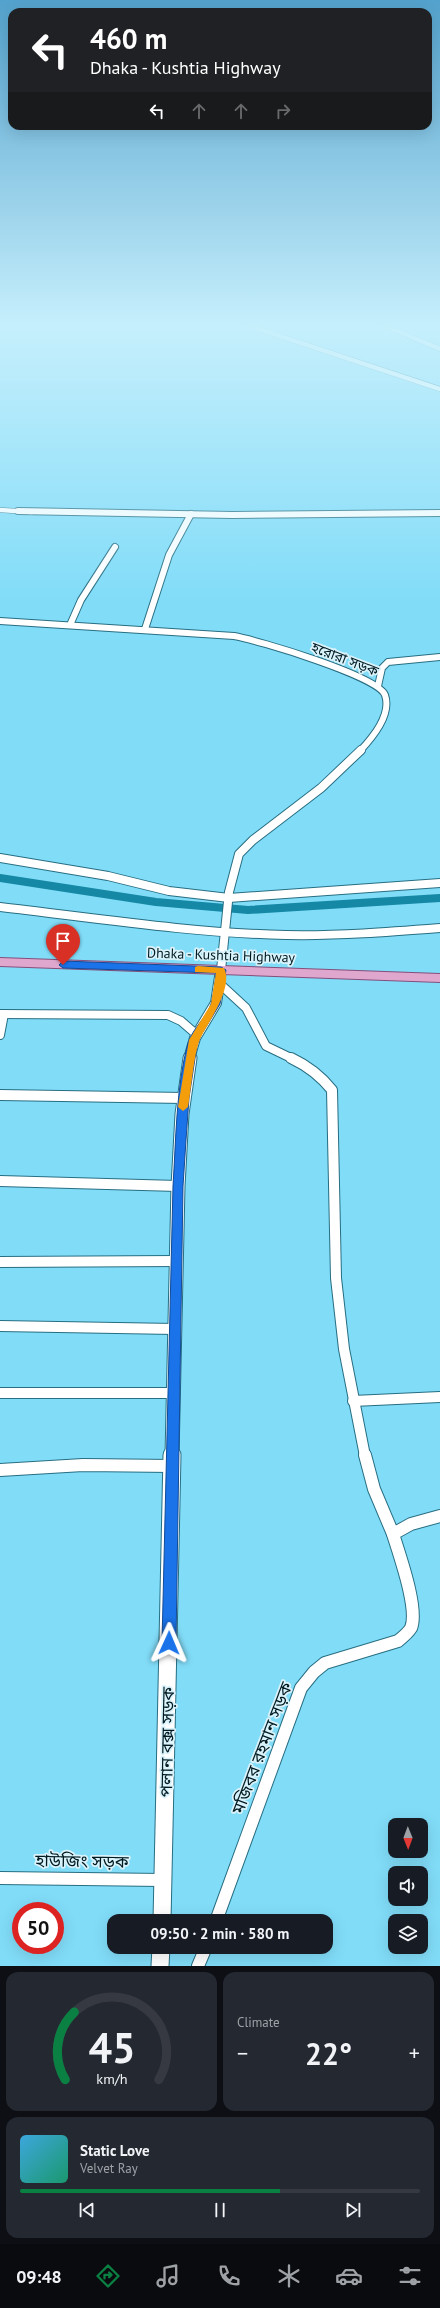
<!DOCTYPE html>
<meta charset="utf-8">
<style>
:root{--surface:#171b24;--page:#242831;--text:#f1f3f6;--muted:#9ea1a6;--line:#363941;--accent:#0b8043}
body{margin:0;font-family:"PT Sans","Noto Sans Bengali",sans-serif;background:var(--page);color:var(--text);height:100vh;display:flex;flex-direction:column;font-size:15px;white-space:nowrap}
*{box-sizing:border-box;margin:0}
p{font-size:13px;color:var(--muted)}
.icon{flex:none;width:22px;height:22px;fill:none;stroke:currentColor;stroke-width:2;stroke-linecap:round;stroke-linejoin:round}
.map{position:relative;height:1966px;overflow:hidden}
.details{display:flex;flex-direction:column;gap:6px;padding:6px;background:#0d0f14;flex:1}
.details>*{flex:none}
.top-card{position:absolute;left:8px;top:8px;width:424px;height:122px;border-radius:12px;box-shadow:0 4px 16px #0002;background:#202124;color:#fff;overflow:hidden}
.needle{width:26px;rotate:179deg}
.buttons{position:absolute;left:388px;top:1818px;display:grid;gap:8px}
.buttons a{display:grid;place-items:center;width:40px;height:40px;border-radius:8px;background:var(--surface);box-shadow:0 4px 16px #0002;font-size:20px}
.speed{position:absolute;left:12px;top:1902px;display:flex;gap:8px;font-size:20px;font-weight:700;text-align:center}
.speed>*{display:grid;place-content:center;width:52px;height:52px;border-radius:50%;background:var(--surface);box-shadow:0 4px 16px #0002;line-height:1}
.speed .limit{border:6px solid #d22;background:#fff;color:#111}
.pin{position:absolute;display:grid;place-items:center;width:34px;height:34px;color:#fff;margin:-41px -17px;border-radius:50% 50% 50% 0;rotate:-45deg;box-shadow:0 0 4px #0007}
.pin .icon{rotate:45deg}
.me{position:absolute;width:44px;margin:-22px;rotate:1deg;stroke-linejoin:round;filter:drop-shadow(0 0 3px #0008)}
.turn{display:flex;align-items:center;gap:14px;height:84px;padding:0 16px;font-size:18px}
.turn .icon{width:52px;height:52px;stroke-width:2.5}
.turn b{display:block;font-size:28px;line-height:34px}
.lanes{display:flex;align-items:center;height:38px;padding:0 16px;background:#0003;justify-content:center;gap:20px;direction:ltr}
.lanes .off{opacity:.35}
.big{font-size:30px;font-weight:600;line-height:1.1}
.details .tile{flex:1;display:flex;flex-direction:column;justify-content:center;gap:6px;min-width:0;padding:0 14px;border-radius:12px;background:var(--page)}
.details .dial{align-items:center;gap:0}
.dial svg{height:104px;overflow:visible;fill:none;stroke:var(--line);stroke-width:7;stroke-linecap:round;text-anchor:middle}
.dial text{fill:var(--text);stroke:none}
.song{display:flex;align-items:center;gap:12px}
.cover{width:48px;height:48px;border-radius:6px;background:linear-gradient(135deg,hsl(200 70% 55%),hsl(160 70% 35%))}
.played{height:4px;border-radius:2px;background:linear-gradient(90deg,var(--accent) 65%,var(--line) 65%)}
.keys{display:flex;justify-content:space-around;direction:ltr}
.heat{display:flex;justify-content:space-between;align-items:center;font-size:22px;direction:ltr}
.details .tiles{flex:1;display:grid;gap:6px;grid-template-columns:1fr 1fr}
.tile:last-child{grid-column:span 2}
.trip{position:absolute;left:107px;top:1914px;width:226px;height:40px;border-radius:12px;background:var(--surface);box-shadow:0 4px 16px #0002;font-weight:600;line-height:40px;text-align:center}
.tab-bar{display:flex;height:64px;justify-content:space-around;align-items:center;background:#090b0e;color:var(--muted)}
.tab-bar .icon{width:28px;height:28px}
.tab-bar .on{color:var(--accent)}
.tab-bar b{font-size:18px;color:var(--text)}
.map>svg:first-child{display:block}
.lines{fill:none;stroke-linecap:round;stroke-linejoin:round}
.canal{stroke:#1488a4;stroke-width:8}
.street-far4-casing{stroke:#276e82;stroke-width:5.5}
.street-far3-casing{stroke:#276e82;stroke-width:8}
.street-far2-casing{stroke:#276e82;stroke-width:10}
.street-far1-casing{stroke:#276e82;stroke-width:12}
.street-casing{stroke:#276e82;stroke-width:14}
.secondary-far2-casing{stroke:#276e82;stroke-width:12}
.secondary-far1-casing{stroke:#276e82;stroke-width:15}
.secondary-casing{stroke:#276e82;stroke-width:19}
.primary-casing{stroke:#834f7b;stroke-width:2}
.street-far4{stroke:#fff;stroke-width:4.5}
.street-far3{stroke:#fff;stroke-width:6}
.street-far2{stroke:#fff;stroke-width:8}
.street-far1{stroke:#fff;stroke-width:10}
.street{stroke:#fff;stroke-width:12}
.secondary-far2{stroke:#fff;stroke-width:10}
.secondary-far1{stroke:#fff;stroke-width:13}
.secondary{stroke:#fff;stroke-width:17}
.primary{fill:#dfa7cd;fill-rule:evenodd}
.route{fill:#1a73e8;stroke:#114b97}
.slow{fill:#f59e0b}
.labels{text-anchor:middle;stroke-width:3.5;stroke-linejoin:round;paint-order:stroke}
.street-label{font-size:14px;fill:#001921;stroke:#daf3fb}
.near-street-label{font-size:17px;fill:#001921;stroke:#daf3fb}
</style>
<div class="map">
<svg width="440" height="1966" viewBox="0 0 440 1966">
<rect width="100%" height="100%" fill="#81dcf8"/>
<g class="lines">
<!-- canal -->
<path class="canal" d="M 0,878 L 156,902 L 248,910 L 440,898"/>
<!-- street-far4 casing -->
<g class="street-far4-casing">
<g id="street-far4">
<path d="M 250,326 L 440,389"/>
<path d="M 386,326 L 440,349"/>
<path d="M 0,510 L 32,512"/>
</g>
</g>
<!-- street-far3 casing -->
<g class="street-far3-casing">
<g id="street-far3">
<path d="M 18,511 L 232,515 L 440,513"/>
<path d="M 0,621 L 234,636 C 257,640 378,676 385,695 C 392,715 372,738 360,751"/>
<path d="M 70,625 L 81,600 L 115,547"/>
<path d="M 145,629 L 169,555 L 191,514"/>
<path d="M 378,686 L 382,668 L 388,662 L 440,657"/>
</g>
</g>
<!-- street-far2 casing -->
<g class="street-far2-casing">
<g id="street-far2">
<path d="M 0,858 L 108,876 L 169,891 L 229,898 L 440,883"/>
<path d="M 0,907 C 95,918 191,933 286,935 C 338,936 389,932 440,928"/>
<path d="M 221,970 L 229,892 L 239,854 L 253,840 L 321,788 L 361,750"/>
<path d="M 220,984 L 246,1008 L 266,1046 L 293,1059"/>
<path d="M 0,1014 L 168,1015 L 181,1021 L 196,1034"/>
<path d="M 0,1035 L 4,1014"/>
</g>
</g>
<!-- street-far1 casing -->
<g class="street-far1-casing">
<g id="street-far1">
<path d="M 291,1058 C 308,1066 320,1075 332,1090 L 336,1278 L 344,1349 L 365,1456"/>
<path d="M 0,1095 L 184,1098"/>
<path d="M 0,1181 L 178,1186"/>
<path d="M 0,1262 L 177,1261"/>
<path d="M 0,1326 L 175,1329"/>
<path d="M 0,1393 L 174,1393"/>
<path d="M 353,1401 L 440,1397"/>
</g>
</g>
<!-- street casing -->
<g class="street-casing">
<g id="street">
<path d="M 365,1455 L 374,1489 L 393,1534"/>
<path d="M 0,1470 L 83,1465 L 173,1466"/>
<path d="M 0,1878 L 163,1880"/>
<path d="M 216,1921 L 301,1688 L 314,1672 L 325,1663 L 398,1641 C 403,1637 408,1633 411,1628 C 419,1609 399,1554 393,1534 L 411,1524 L 440,1516"/>
<path d="M 198,1966 L 206,1947"/>
</g>
</g>
<!-- secondary-far2 casing -->
<g class="secondary-far2-casing">
<path id="secondary-far2" d="M 189,1059 L 195,1038 L 216,1003 L 221,970"/>
</g>
<!-- secondary-far1 casing -->
<g class="secondary-far1-casing">
<path id="secondary-far1" d="M 172,1456 L 178,1186 L 182,1114 L 190,1058"/>
</g>
<!-- secondary casing -->
<g class="secondary-casing">
<g id="secondary">
<path d="M 162,1921 L 172,1455"/>
<path d="M 160,1966 L 161,1947"/>
</g>
</g>
<!-- primary casing -->
<g class="primary-casing">
<path id="primary" d="M 0,958 L 440,974 L 440,982 L 0,966 Z"/>
</g>
<!-- street-far4 -->
<use href="#street-far4" class="street-far4"/>
<!-- street-far3 -->
<use href="#street-far3" class="street-far3"/>
<!-- street-far2 -->
<use href="#street-far2" class="street-far2"/>
<!-- street-far1 -->
<use href="#street-far1" class="street-far1"/>
<!-- street -->
<use href="#street" class="street"/>
<!-- secondary-far2 -->
<use href="#secondary-far2" class="secondary-far2"/>
<!-- secondary-far1 -->
<use href="#secondary-far1" class="secondary-far1"/>
<!-- secondary -->
<use href="#secondary" class="secondary"/>
<!-- primary -->
<use href="#primary" class="primary"/>
</g>
<!-- sky -->
<linearGradient id="sky" x2="0" y2="1"><stop stop-color="#53a2cd"/><stop offset="0.54" stop-color="#c6effc"/><stop offset="1" stop-color="#c6effc" stop-opacity="0"/></linearGradient>
<rect width="440" height="602" fill="url(#sky)"/>
<!-- route -->
<path class="route" d="M 63,961 L 221,967 L 226,970 L 220,1004 L 201,1035 L 197,1045 L 189,1098 L 186,1140 L 183,1186 L 176,1643 L 174,1648 L 169,1650 L 164,1648 L 162,1643 L 173,1186 C 176,1141 176,1086 188,1043 C 193,1028 206,1018 211,1004 C 214,994 215,983 216,973 L 63,968 L 59,965 Z"/>
<!-- slow -->
<path class="slow" d="M 198,966 L 224,968 C 234,988 208,1022 200,1039 C 194,1052 191,1091 188,1107 L 183,1111 L 178,1107 L 189,1040 L 211,1004 L 216,973 L 195,972 L 195,967 Z"/>
<g class="labels">
<!-- street labels -->
<g class="street-label">
<text transform="translate(345 659) rotate(21)" y="5">হরোরা সড়ক</text>
<text transform="translate(221 955) rotate(2)" y="5">Dhaka - Kushtia Highway</text>
</g>
<!-- near-street labels -->
<g class="near-street-label">
<text transform="translate(167 1742) rotate(-89)" y="6">পলান বক্স সড়ক</text>
<text transform="translate(262 1748) rotate(-69)" y="6">মজিবর রহমান সড়ক</text>
<text transform="translate(82 1861) rotate(1)" y="6">হাউজিং সড়ক</text>
</g>
</g>
</svg>
<div class="buttons">
<a><svg class="needle" viewBox="-14 -14 28 28"><path d="M0-13l5 13h-10z" fill="#e53935"/><path d="M0 13l5-13h-10z" fill="#9ea1a6"/></svg></a>
<a><svg class="icon" aria-label="sound" viewBox="0 0 24 24"><path d="M4 9h4l5-4v14l-5-4H4zM17 9q2 3 0 6"/></svg></a>
<a><svg class="icon" aria-label="layers" viewBox="0 0 24 24"><path d="M12 4l9 5-9 5-9-5zM3 14l9 5 9-5"/></svg></a>
</div>
<div class="speed"><div class="limit">50</div></div>
<div class="pin" style="left:63px;top:965px;background:#d93025"><svg class="icon" aria-label="arrive" viewBox="0 0 24 24"><path d="M6 21V4h12l-3 4 3 4H6"/></svg></div>
<svg class="me" style="left:169px;top:1643px" viewBox="-20 -20 40 40"><path d="M0-17L14 15 0 8-14 15z" fill="#1a73e8" stroke="#fff" stroke-width="4"/></svg>
<div class="trip">09:50 · 2 min · 580 m</div>
<div class="top-card">
<div class="turn"><svg class="icon" aria-label="left" viewBox="0 0 24 24"><path d="M17 20v-9H6M10 6l-5 5 5 5"/></svg><div><b>460 m</b>Dhaka - Kushtia Highway</div></div>
<div class="lanes"><svg class="icon" aria-label="left" viewBox="0 0 24 24"><path d="M17 20v-9H6M10 6l-5 5 5 5"/></svg><svg class="icon off" aria-label="ahead" viewBox="0 0 24 24"><path d="M12 20V5M6 11l6-6 6 6"/></svg><svg class="icon off" aria-label="ahead" viewBox="0 0 24 24"><path d="M12 20V5M6 11l6-6 6 6"/></svg><svg class="icon off" aria-label="right" viewBox="0 0 24 24"><path d="M7 20v-9h11M14 6l5 5-5 5"/></svg></div>
</div>
</div>
<section class="details">
<div class="tiles">
<div class="tile dial"><svg viewBox="0 0 100 80">
<path d="M14 69A42 42 0 1 1 86 69"/>
<path d="M14 69A42 42 0 0 1 21 17" stroke="#0b8043"/>
<text x="50" y="56" font-size="32" font-weight="700">45</text>
<text x="50" y="72" font-size="11">km/h</text>
</svg></div>
<div class="tile"><p>Climate</p>
<div class="heat"><a>−</a><b class="big">22°</b><a>+</a></div>
</div>
<div class="tile">
<div class="song"><i class="cover"></i><div><b>Static Love</b><p>Velvet Ray</p></div></div>
<div class="played"></div>
<div class="keys"><svg class="icon" aria-label="previous" viewBox="0 0 24 24"><path d="M18 5L8 12l10 7zM5 5v14"/></svg><svg class="icon" aria-label="pause" viewBox="0 0 24 24"><path d="M8 5v14M16 5v14"/></svg><svg class="icon" aria-label="next" viewBox="0 0 24 24"><path d="M6 5l10 7-10 7zM19 5v14"/></svg></div>
</div>
</div>
</section>
<nav class="tab-bar">
<b>09:48</b>
<svg class="icon on" aria-label="directions" viewBox="0 0 24 24"><path d="M12 3l9 9-9 9-9-9zM9 14v-3h6M13 9l2 2-2 2"/></svg>
<svg class="icon" aria-label="music" viewBox="0 0 24 24"><path d="M9 18V5l10-2v13"/><circle cx="6" cy="18" r="3"/><circle cx="16" cy="16" r="3"/></svg>
<svg class="icon" aria-label="phone" viewBox="0 0 24 24"><path d="M5 4h4l2 5-3 2q2 4 5 5l2-3 5 2v4C11 20 4 13 5 4z"/></svg>
<svg class="icon" aria-label="climate" viewBox="0 0 24 24"><path d="M12 3v18M4 7l16 10M4 17L20 7"/></svg>
<svg class="icon" aria-label="car" viewBox="0 0 24 24"><path d="M5 17H2v-5l4-1 3-4h7l3 4 3 1v5h-3M9 17h6M6 11h13"/><circle cx="7" cy="17" r="2"/><circle cx="17" cy="17" r="2"/></svg>
<svg class="icon" aria-label="filters" viewBox="0 0 24 24"><path d="M4 7h16M4 17h16"/><circle cx="9" cy="7" r="2"/><circle cx="15" cy="17" r="2"/></svg>
</nav>
